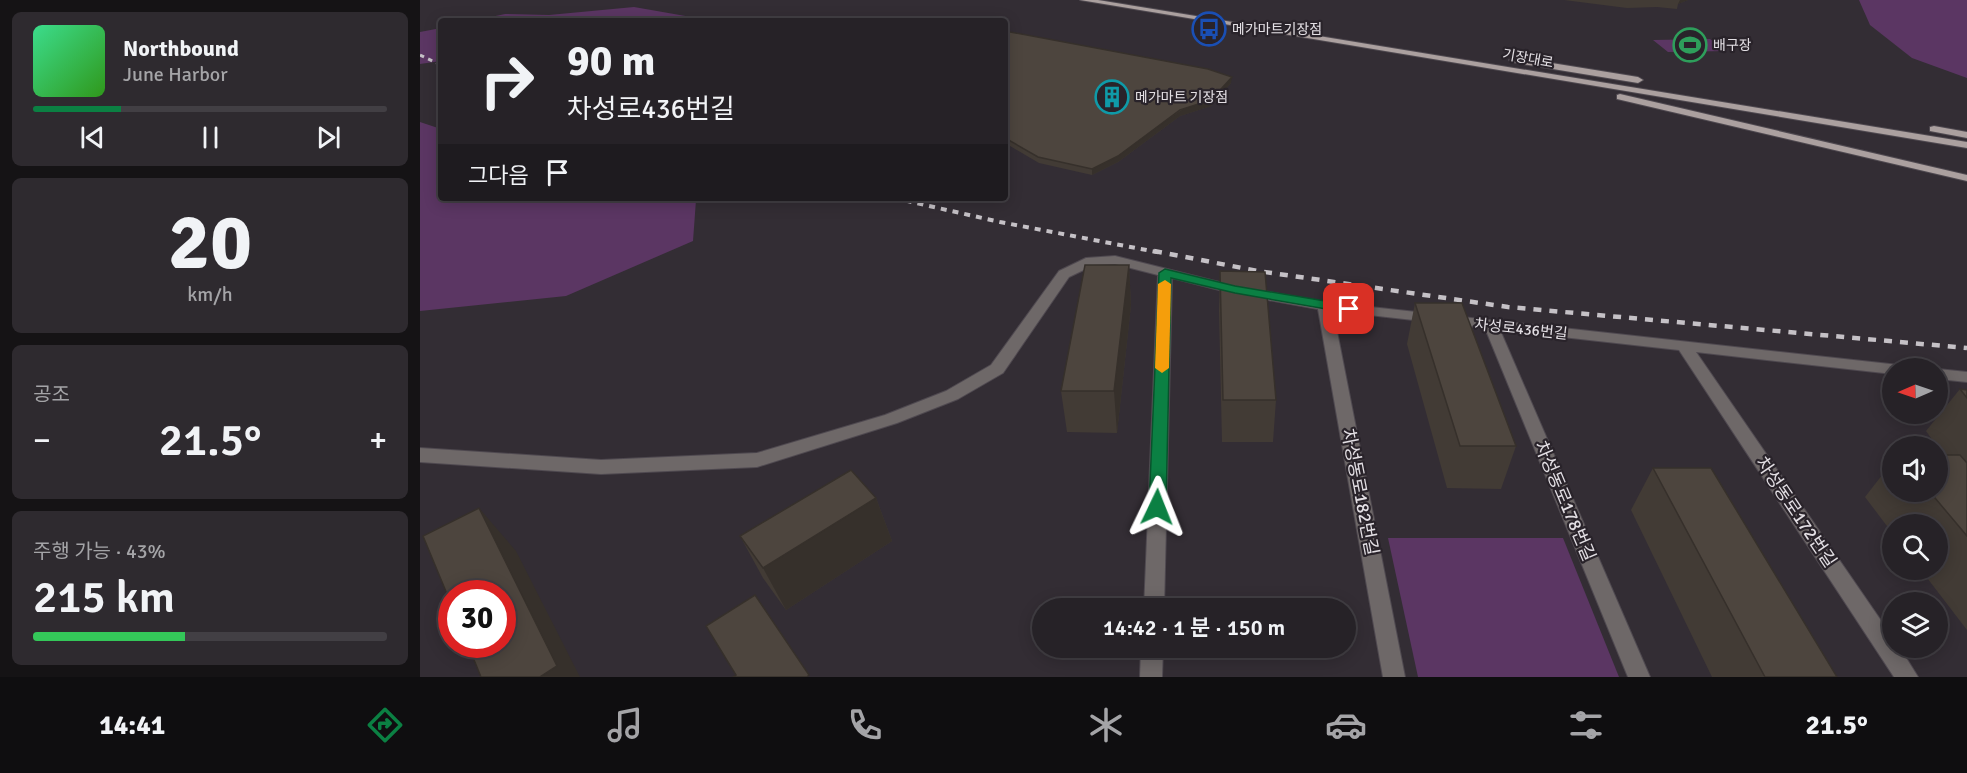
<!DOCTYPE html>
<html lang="ko">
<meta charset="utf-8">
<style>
:root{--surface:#262227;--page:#2e2a2f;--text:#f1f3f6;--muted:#a4a4a7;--line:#423f44;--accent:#0b8043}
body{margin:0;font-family:Signika,"Noto Sans KR",sans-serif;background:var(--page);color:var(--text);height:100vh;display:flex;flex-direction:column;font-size:22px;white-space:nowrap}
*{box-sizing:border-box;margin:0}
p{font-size:20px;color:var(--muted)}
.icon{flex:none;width:33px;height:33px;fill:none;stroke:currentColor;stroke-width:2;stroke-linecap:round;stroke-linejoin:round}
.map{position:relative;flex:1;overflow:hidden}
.panel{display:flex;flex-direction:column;gap:12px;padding:12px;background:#151315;width:420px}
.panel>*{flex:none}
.top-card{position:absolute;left:18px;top:18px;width:570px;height:183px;border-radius:6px;box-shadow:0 3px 15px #0003,0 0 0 2px var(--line);background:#262227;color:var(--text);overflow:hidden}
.needle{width:39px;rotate:268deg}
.controls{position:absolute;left:1462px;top:358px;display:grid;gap:12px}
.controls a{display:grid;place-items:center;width:66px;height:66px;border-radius:50%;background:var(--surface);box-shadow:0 3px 15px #0003,0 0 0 2px var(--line);font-size:30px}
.speed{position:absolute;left:18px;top:580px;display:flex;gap:12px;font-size:30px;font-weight:700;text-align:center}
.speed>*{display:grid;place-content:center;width:78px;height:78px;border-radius:50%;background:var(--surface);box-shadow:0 3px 15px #0003,0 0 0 2px var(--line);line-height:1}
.speed .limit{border:9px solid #d22;background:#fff;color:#111}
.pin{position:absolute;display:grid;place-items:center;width:51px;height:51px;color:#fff;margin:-26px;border-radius:12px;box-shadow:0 3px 9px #0006}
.me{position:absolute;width:66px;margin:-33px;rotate:2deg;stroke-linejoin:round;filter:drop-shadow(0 0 4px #0008)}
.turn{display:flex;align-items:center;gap:21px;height:126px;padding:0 30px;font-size:27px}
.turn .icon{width:78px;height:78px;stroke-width:2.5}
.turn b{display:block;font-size:42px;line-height:51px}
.then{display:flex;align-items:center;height:57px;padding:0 30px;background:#0003;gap:12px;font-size:22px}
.big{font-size:45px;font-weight:600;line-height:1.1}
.panel .widget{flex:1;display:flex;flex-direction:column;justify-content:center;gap:9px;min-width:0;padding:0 21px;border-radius:9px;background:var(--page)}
.panel .dial{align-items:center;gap:0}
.dial b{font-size:78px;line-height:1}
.song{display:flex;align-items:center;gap:18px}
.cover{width:72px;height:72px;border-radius:9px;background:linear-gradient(135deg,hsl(150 70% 55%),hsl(110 70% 35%))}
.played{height:6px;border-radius:3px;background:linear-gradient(90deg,var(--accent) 25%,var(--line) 25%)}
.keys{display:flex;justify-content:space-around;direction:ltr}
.heat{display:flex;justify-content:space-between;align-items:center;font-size:33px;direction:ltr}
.charge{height:9px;border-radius:4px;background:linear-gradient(90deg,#34c759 43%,var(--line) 0)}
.trip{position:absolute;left:612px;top:598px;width:324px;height:60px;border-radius:30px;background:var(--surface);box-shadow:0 3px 15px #0003,0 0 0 2px var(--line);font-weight:600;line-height:60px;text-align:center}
.menu{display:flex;height:96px;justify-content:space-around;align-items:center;background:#0f0e10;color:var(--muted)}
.menu .icon{width:42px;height:42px}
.menu .active{color:var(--accent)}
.menu b{font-size:27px;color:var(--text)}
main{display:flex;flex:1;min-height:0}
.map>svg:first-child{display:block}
.green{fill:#5b3663}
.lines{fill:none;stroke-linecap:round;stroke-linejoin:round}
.street-casing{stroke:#4f4950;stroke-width:2}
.primary-casing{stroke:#4f4950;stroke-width:2}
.street{fill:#6e6868;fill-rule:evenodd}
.primary{fill:#aba09f;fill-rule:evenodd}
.rail-far2{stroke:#c5c1c6;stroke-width:3;stroke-dasharray:4.5 4.5;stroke-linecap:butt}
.rail-far1{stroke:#c5c1c6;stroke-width:4;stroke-dasharray:6 6;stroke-linecap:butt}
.rail{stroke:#c5c1c6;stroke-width:4.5;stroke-dasharray:8 8;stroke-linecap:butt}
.wall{fill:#423b35}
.shaded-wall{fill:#36302b}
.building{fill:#4d453e;stroke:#36302b;stroke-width:1.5}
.route{fill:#0b8043;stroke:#07532c;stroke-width:1.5}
.slow{fill:#f59e0b}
.labels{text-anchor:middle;stroke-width:4.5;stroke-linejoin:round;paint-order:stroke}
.far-poi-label{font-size:14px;fill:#e3dfe4;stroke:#29232a;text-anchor:start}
.far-street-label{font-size:14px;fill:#e3dfe4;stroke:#29232a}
.street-label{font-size:15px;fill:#e3dfe4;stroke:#29232a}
.near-street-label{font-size:18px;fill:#e3dfe4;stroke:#29232a}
</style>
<main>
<section class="panel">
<div class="widget">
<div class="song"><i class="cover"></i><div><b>Northbound</b><p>June Harbor</p></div></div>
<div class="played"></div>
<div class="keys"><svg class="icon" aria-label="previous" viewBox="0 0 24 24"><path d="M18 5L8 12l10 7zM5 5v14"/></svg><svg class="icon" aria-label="pause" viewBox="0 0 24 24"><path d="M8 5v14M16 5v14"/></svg><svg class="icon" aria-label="next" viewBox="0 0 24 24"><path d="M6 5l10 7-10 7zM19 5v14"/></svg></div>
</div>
<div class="widget dial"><b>20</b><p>km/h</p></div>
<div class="widget"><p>공조</p>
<div class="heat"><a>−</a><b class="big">21.5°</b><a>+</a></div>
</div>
<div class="widget"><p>주행 가능 · 43%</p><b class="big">215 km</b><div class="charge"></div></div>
</section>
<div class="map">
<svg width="1547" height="677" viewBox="0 0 1547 677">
<rect width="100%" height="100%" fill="#332d34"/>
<!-- green -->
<g class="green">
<path d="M 1439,0 L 1547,0 L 1547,78 L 1492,58 L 1450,25 Z"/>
<path d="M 214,7 L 294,21 L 52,21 L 85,14 L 129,15 Z"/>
<path d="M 21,28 L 21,61 L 0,64 L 0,32 Z"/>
<path d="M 1290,39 L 1307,51 L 1248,52 L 1233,40 Z"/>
<path d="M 0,122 L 21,129 L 21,198 L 272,198 L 276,200 L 273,241 L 146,296 L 0,311 Z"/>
<path d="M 968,538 L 1143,538 L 1199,677 L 998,677 Z"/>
</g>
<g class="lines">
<!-- street casing -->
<g class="street-casing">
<g id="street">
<path d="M 695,256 L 815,286 L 905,302 L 1479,365 L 1481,369 L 1473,369 L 1473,374 L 1276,352 L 1473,638 L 1473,648 L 1480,648 L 1498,677 L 1474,677 L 1259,350 L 1080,330 L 1230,677 L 1208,677 L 1065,328 L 913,311 L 985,677 L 963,677 L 898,309 L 815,294 L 752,278 L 744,609 L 724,609 L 738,275 L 695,264 L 674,265 L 649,277 L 583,373 L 538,399 L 477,423 L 337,467 L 181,474 L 0,462 L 0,448 L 181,460 L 337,453 L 465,415 L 526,391 L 571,365 L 639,271 L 666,258 Z"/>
<path d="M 1517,369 L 1518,369 L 1547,372 L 1547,382 L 1518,379 Z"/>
<path d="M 721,648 L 743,648 L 742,677 L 720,677 Z"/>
</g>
</g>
<!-- primary casing -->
<g class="primary-casing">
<g id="primary">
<path d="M 660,0 L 678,0 L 1547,142 L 1547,148 Z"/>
<path d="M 1094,57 L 1218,77 L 1223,80 L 1218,83 L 1091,62 L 1089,60 Z"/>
<path d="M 1200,94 L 1547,175 L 1547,181 L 1197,99 L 1197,95 Z"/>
<path d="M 1514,126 L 1547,132 L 1547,138 L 1510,131 L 1510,127 Z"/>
</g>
</g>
<!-- street -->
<use href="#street" class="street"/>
<!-- primary -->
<use href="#primary" class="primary"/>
<!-- rail-far2 -->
<path class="rail-far2" d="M 0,55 L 21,65"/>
<!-- rail-far1 -->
<path class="rail-far1" d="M 474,198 L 580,222 L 742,253"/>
<!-- rail -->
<path class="rail" d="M 734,251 L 838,271 L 1088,307 L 1547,348"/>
</g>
<!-- wall -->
<g class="wall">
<path d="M 1144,0 L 1268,0 L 1258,4 L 1257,9 L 1237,7 L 1207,8 Z"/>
<path d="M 585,31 L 811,83 L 791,106 L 760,116 L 698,162 L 672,175 L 619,163 L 585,143 Z"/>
<path d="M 709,265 L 711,305 L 697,433 L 647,432 L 641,391 Z"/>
<path d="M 800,271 L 856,400 L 853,442 L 802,442 L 799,311 Z"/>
<path d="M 995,303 L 1096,446 L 1081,489 L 1027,488 L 987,344 Z"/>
<path d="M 1540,389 L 1547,390 L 1547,630 L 1501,570 L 1518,570 L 1518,525 L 1473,525 L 1473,534 L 1445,497 L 1473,461 L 1473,492 L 1518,492 L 1523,455 L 1506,431 Z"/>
<path d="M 1233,468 L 1417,677 L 1292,677 L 1211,510 Z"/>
<path d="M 456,498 L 472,541 L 366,610 L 343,578 L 320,536 Z"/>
</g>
<!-- shaded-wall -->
<g class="shaded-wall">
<path d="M 1260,0 L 1268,0 L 1258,4 Z"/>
<path d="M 812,77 L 811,83 L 791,106 L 760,116 L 698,162 L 672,175 L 672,169 Z"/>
<path d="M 709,265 L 711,305 L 697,433 L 694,391 Z"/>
<path d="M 456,498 L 472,541 L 366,610 L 343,568 Z"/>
<path d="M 59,508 L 96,551 L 160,677 L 120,677 Z"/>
</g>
<!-- building -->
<g class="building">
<path d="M 585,31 L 788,69 L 812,77 L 791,100 L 760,110 L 698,156 L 672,169 L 618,157 L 585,138 Z"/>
<path d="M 665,265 L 709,265 L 694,391 L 641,391 Z"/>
<path d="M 800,271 L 845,272 L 856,400 L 803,400 Z"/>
<path d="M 995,303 L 1042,303 L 1096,446 L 1040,446 Z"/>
<path d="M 1540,389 L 1547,390 L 1547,398 Z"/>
<path d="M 1518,455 L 1540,455 L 1547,463 L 1547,536 L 1510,492 L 1518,492 Z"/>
<path d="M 1233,468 L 1291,468 L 1417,677 L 1345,677 Z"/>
<path d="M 431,470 L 456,498 L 343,568 L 320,536 Z"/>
<path d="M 59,508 L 137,666 L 120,677 L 61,677 L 48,645 L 82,645 L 82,594 L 32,594 L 32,606 L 3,536 Z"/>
<path d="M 335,595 L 389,675 L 387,677 L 313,677 L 316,675 L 286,626 Z"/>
</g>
<!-- route -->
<path class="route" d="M 745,269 L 815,286 L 929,305 L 935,309 L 929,313 L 815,293 L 751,278 L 746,507 L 743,511 L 737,513 L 731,511 L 729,507 L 739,273 Z"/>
<!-- slow -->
<path class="slow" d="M 745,280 L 751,284 L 749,368 L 742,373 L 735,368 L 738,284 Z"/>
<!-- icons -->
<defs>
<g id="bus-ring" transform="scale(1.725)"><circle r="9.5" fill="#29232a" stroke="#1a4fb4" stroke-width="1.5"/><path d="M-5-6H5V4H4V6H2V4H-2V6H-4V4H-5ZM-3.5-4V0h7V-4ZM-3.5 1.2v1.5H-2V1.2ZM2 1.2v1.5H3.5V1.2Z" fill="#1a4fb4"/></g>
<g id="stadium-ring" transform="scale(1.725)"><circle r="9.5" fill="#29232a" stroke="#2e9e5b" stroke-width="1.5"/><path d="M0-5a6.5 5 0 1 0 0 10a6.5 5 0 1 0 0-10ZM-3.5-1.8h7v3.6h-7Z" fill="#2e9e5b"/></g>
<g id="building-ring" transform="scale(1.725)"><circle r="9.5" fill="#29232a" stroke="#0f9aa8" stroke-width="1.5"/><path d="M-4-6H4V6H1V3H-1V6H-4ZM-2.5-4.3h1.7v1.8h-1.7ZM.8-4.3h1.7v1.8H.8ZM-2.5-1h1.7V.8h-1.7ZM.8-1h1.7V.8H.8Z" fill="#0f9aa8"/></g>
</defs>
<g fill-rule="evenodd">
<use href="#bus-ring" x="789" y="29"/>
<use href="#stadium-ring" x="1270" y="45"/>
<use href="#building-ring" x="692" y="97"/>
</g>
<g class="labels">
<!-- far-poi labels -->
<g class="far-poi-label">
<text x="812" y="34">메가마트기장점</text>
<text x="1293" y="50">배구장</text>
<text x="715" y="102">메가마트 기장점</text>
</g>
<!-- far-street labels -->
<g class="far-street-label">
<text transform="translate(1108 58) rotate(10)" y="5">기장대로</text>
</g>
<!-- street labels -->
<g class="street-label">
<text transform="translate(1101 329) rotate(6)" y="5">차성로436번길</text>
</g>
<!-- near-street labels -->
<g class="near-street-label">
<text transform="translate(940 492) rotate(79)" y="6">차성동로182번길</text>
<text transform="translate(1145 501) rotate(67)" y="6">차성동로178번길</text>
<text transform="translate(1376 512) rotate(56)" y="6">차성동로172번길</text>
</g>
</g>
</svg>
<div class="controls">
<a><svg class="needle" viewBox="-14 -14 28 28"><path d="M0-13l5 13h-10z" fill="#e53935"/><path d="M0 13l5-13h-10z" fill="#a4a4a7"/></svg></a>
<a><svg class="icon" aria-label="sound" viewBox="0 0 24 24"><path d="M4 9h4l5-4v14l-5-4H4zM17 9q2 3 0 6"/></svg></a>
<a><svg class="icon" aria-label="search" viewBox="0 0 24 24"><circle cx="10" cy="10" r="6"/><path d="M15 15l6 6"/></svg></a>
<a><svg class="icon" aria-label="layers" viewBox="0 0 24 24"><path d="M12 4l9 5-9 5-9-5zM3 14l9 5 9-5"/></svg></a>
</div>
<div class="speed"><div class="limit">30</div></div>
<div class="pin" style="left:929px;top:309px;background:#d93025"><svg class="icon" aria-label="arrive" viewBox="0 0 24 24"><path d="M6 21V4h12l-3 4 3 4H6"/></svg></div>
<svg class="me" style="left:737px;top:507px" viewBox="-20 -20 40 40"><path d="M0-17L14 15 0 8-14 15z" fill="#0b8043" stroke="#fff" stroke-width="4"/></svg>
<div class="trip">14:42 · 1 분 · 150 m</div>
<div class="top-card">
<div class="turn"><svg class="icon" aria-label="right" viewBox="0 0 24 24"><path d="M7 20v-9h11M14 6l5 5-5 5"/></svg><div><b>90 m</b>차성로436번길</div></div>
<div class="then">그다음<svg class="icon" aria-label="arrive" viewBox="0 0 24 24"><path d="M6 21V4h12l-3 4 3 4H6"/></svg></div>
</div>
</div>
</main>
<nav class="menu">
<b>14:41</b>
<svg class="icon active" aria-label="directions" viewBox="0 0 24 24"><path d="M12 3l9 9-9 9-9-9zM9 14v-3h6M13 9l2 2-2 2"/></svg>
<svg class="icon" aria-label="music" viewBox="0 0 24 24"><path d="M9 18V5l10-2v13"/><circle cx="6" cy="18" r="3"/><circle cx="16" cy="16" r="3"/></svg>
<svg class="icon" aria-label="phone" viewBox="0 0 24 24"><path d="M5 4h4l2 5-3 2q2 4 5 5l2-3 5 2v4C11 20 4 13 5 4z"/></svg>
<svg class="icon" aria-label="climate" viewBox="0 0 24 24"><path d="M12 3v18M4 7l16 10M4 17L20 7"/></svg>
<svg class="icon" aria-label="car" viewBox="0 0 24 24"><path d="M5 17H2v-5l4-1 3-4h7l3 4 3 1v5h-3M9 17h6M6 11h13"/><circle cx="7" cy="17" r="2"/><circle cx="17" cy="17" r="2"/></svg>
<svg class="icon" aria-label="filters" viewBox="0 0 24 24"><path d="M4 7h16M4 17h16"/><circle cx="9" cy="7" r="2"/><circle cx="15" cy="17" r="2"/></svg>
<b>21.5°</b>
</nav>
